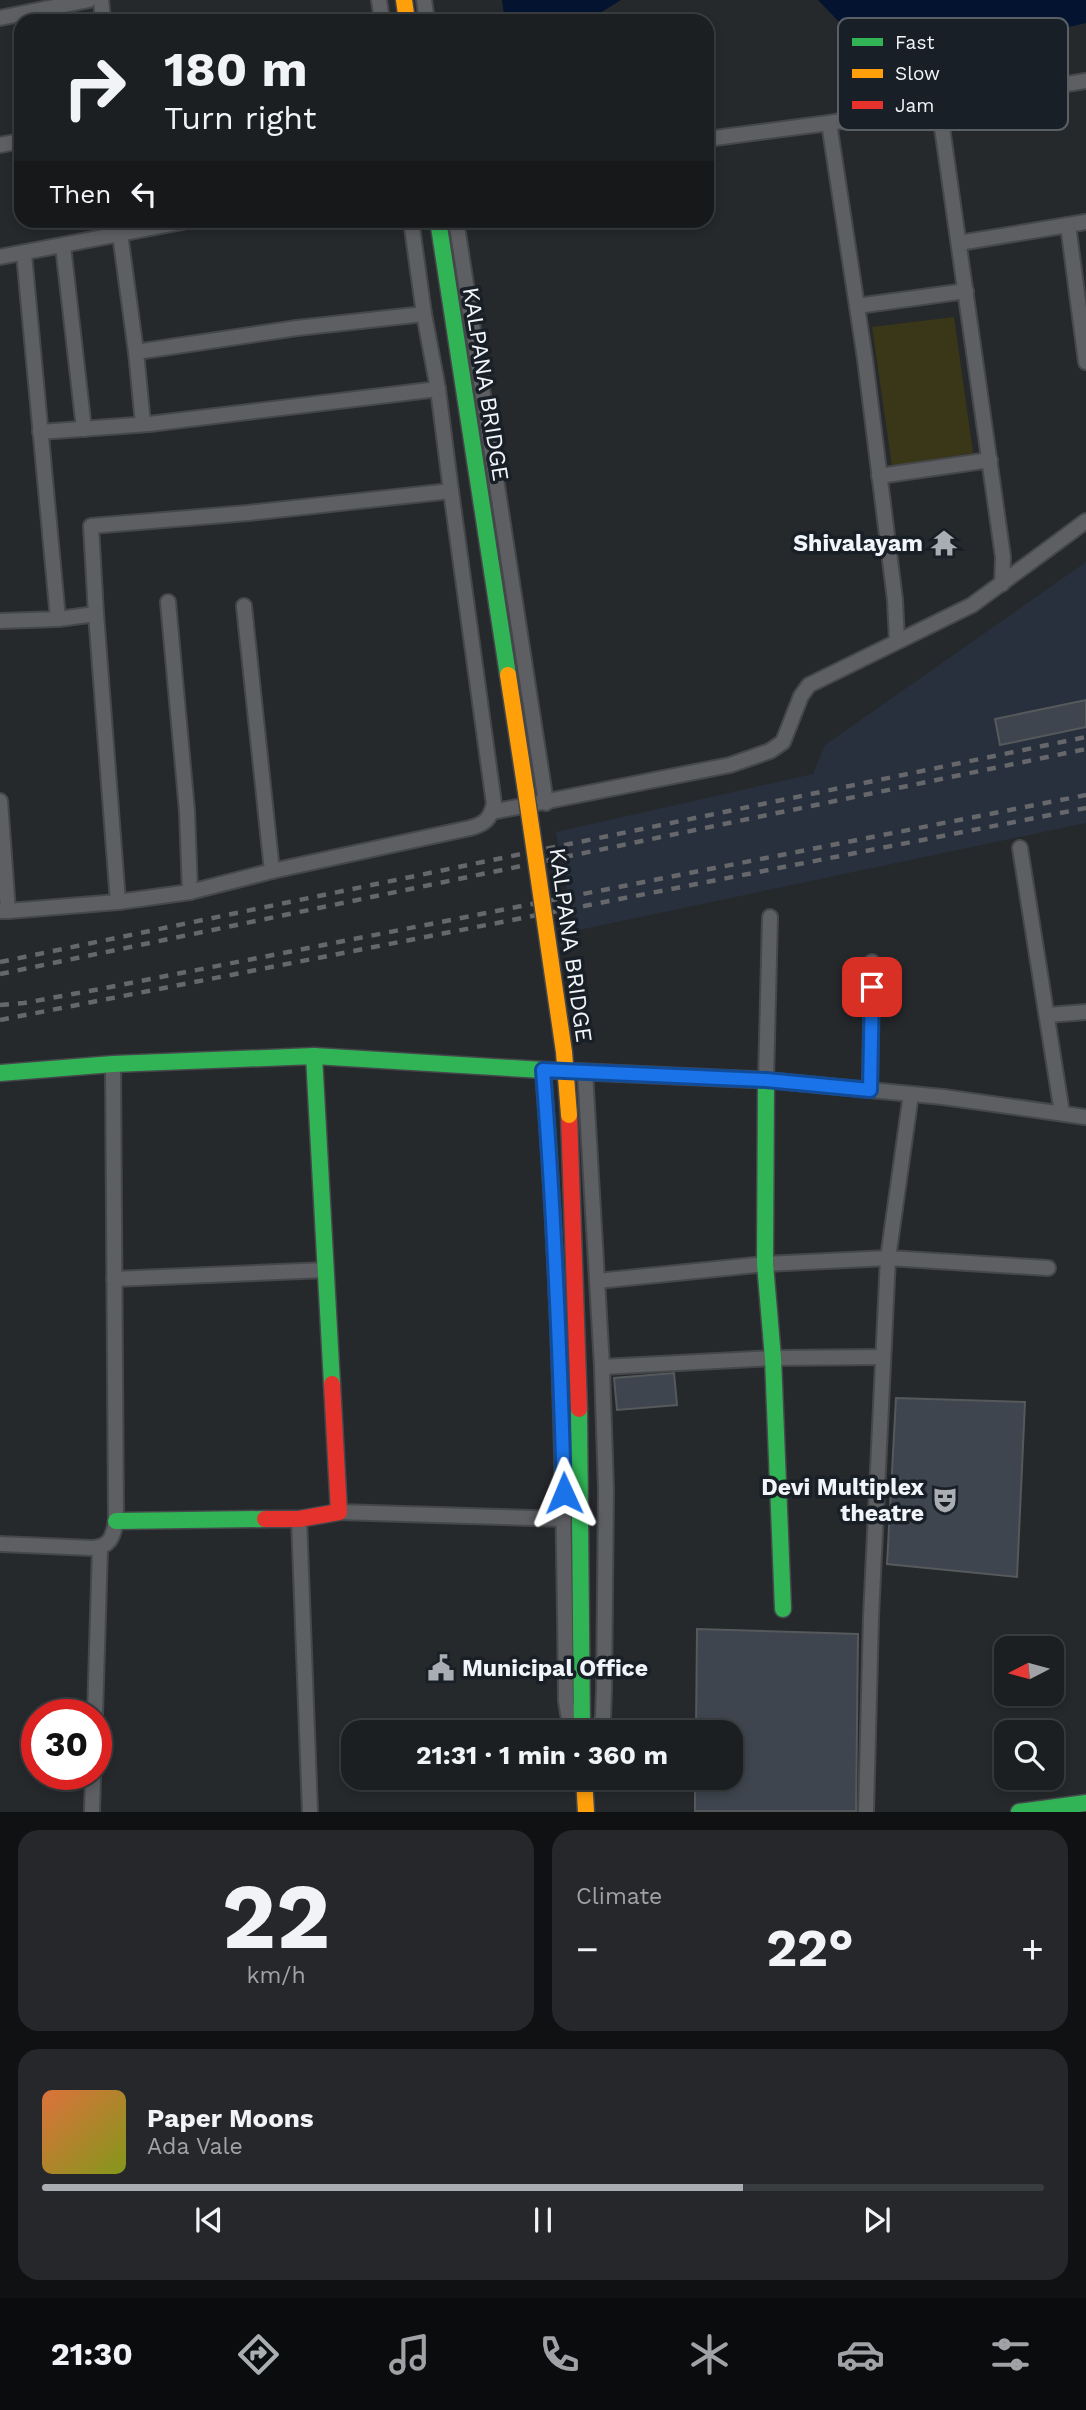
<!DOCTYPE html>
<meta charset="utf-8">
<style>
:root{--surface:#1c1f21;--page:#25272a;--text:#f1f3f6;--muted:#a0a2a5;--line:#3a3d3f;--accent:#aaaeb2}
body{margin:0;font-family:"Work Sans",sans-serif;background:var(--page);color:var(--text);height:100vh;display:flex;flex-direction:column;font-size:26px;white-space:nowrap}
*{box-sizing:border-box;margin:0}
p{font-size:23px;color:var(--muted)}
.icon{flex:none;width:38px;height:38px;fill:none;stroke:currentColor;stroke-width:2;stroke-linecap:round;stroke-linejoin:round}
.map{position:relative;height:1812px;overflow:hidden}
.panel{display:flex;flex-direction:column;gap:18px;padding:18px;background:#0f1112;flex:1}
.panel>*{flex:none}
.hud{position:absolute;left:14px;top:14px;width:700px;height:214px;border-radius:21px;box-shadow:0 4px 10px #0003,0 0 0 2px var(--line);background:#1c1f21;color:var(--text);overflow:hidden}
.needle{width:46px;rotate:264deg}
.fabs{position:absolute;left:994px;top:1636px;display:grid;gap:14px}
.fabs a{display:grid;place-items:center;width:70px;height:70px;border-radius:14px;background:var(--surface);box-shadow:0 4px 10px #0003,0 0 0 2px var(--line);font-size:35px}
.speed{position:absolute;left:21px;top:1699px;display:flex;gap:14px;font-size:35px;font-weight:700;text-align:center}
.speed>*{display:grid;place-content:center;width:91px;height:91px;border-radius:50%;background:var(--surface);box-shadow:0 4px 10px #0003,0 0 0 2px var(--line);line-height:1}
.speed .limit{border:10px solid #d22;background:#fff;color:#111}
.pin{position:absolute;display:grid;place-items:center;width:60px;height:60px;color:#fff;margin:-30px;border-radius:14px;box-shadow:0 4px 10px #0006}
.me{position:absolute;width:77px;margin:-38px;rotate:359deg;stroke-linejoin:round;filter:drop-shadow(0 0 5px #0008)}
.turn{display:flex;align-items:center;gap:24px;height:147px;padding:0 35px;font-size:32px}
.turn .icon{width:91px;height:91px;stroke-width:2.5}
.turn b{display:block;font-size:49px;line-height:60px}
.then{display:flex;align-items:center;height:66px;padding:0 35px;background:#0003;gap:14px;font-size:26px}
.big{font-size:52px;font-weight:700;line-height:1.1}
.panel .tile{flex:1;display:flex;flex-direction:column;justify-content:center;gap:10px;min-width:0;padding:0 24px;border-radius:21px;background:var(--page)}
.panel .dial{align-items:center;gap:0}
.dial b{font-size:91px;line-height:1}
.song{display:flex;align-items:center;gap:21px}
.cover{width:84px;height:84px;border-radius:10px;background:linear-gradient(135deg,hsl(20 70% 55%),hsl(70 70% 35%))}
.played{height:7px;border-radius:4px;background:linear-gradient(90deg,var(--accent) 70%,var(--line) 70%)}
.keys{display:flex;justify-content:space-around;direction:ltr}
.heat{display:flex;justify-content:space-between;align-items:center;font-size:38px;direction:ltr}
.panel .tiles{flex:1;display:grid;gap:18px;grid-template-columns:1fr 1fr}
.tile:last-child{grid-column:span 2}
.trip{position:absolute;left:341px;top:1720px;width:402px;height:70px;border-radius:21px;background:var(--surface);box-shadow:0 4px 10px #0003,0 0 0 2px var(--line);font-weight:700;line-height:70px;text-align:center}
.menu{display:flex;height:112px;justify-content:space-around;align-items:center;background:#0b0c0d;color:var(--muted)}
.menu .icon{width:49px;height:49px}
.menu .active{color:var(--accent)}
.menu b{font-size:32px;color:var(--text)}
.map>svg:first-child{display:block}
.built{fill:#27303c}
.green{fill:#393717}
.water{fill:#031330}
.building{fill:#3e454e;stroke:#56595c;stroke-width:2}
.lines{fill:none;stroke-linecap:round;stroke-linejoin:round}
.street-casing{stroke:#45474b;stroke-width:18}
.fast-casing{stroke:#45474b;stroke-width:19}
.slow-casing{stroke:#45474b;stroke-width:19}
.jam-casing{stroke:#45474b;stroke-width:19}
.street{stroke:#5d5f62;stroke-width:14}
.fast{stroke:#30b455;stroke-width:16}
.slow{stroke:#ff9f0a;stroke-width:16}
.jam{stroke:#e5322d;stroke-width:16}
.rail{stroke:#65676a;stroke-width:4.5;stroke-dasharray:9 9;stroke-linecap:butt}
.slow-bridge-casing{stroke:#45474b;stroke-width:19;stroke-linecap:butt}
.slow-bridge{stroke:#ff9f0a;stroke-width:16}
.route-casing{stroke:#114b97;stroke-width:18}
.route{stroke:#1a73e8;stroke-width:12}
.labels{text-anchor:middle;stroke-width:7;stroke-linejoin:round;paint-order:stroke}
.street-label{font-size:23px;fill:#f1f5fa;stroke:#191f26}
.poi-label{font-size:23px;font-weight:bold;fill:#f1f5fa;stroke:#191f26;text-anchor:end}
.key{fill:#191f26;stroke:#5a5f66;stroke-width:2}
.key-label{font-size:19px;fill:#f1f5fa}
</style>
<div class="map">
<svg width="1086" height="1812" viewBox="0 0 1086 1812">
<rect width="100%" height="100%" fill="#26292c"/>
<!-- built -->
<path class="built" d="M 1086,562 L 1086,823 L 574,931 L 556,832 L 813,774 L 825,745 Z"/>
<!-- green -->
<path class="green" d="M 954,317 L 973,453 L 892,466 L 872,327 Z"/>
<!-- water -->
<g class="water">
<path d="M 502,0 L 621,0 L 587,21 L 505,21 Z"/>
<path d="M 818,0 L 1086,0 L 1086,23 L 970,50 L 845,28 Z"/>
</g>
<!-- building -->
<g class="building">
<path d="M 1086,700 L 1086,727 L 1000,745 L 995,719 Z"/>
<path d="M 674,1373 L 677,1405 L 617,1410 L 614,1378 Z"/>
<path d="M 896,1398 L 1025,1402 L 1017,1577 L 887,1564 Z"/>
<path d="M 697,1629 L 858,1634 L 856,1811 L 695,1811 L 695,1778 L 732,1778 L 732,1732 L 696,1732 Z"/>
</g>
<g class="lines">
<!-- street casing -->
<g class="street-casing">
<g id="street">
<path d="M 101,0 L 103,21"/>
<path d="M 379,0 L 382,21"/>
<path d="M 424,0 L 427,21"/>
<path d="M 0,18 L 89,0"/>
<path d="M 939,106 L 1003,557 L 1002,584"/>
<path d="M 829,123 L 865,359 L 895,600 L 897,641"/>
<path d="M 707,139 L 829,123 L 1086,81"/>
<path d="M 0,145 L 21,141"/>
<path d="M 456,220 L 546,803"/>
<path d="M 1086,222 L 1068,225 L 1086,362"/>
<path d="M 120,234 L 136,352"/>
<path d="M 959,243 L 1068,225"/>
<path d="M 63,246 L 84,429"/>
<path d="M 0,257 L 192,220"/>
<path d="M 857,306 L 966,291"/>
<path d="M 143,424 L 136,352 L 297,328 L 424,314"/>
<path d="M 40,432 L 149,424 L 438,389 L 424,314 L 411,220"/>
<path d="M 879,476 L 990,460"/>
<path d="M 96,614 L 91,526 L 248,513 L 451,491 L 438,389"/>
<path d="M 0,621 L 58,619 L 24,254"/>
<path d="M 0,801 L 8,911 L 1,911"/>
<path d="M 492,812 L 730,765 L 770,751 L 783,742 L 801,696 L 809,685 L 972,605 L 1086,521"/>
<path d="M 1020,848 L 1062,1113"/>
<path d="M 272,871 L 470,828 C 485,824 490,819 494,804 L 451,491"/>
<path d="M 190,892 L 272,871 L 244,606"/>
<path d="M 118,902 L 190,892 L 187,811 L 168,602"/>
<path d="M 8,911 L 118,902 L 96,614 L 58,619"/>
<path d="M 770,917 L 766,1080 L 943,1097 L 1086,1117"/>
<path d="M 1048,1015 L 1086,1012"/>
<path d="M 543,1070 C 560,1280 564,1490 566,1701 L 571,1732"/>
<path d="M 585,1072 L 602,1367 L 606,1490 L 604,1690 L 603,1717 L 598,1732"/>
<path d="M 870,1090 L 872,962"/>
<path d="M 911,1094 L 888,1258 L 1048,1268"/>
<path d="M 114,1279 L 326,1270"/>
<path d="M 597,1281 L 765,1264 L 888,1258 L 871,1617 L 866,1812"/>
<path d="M 602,1367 L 773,1358 L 883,1357"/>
<path d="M 339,1512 L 564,1519"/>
<path d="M 299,1519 L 310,1812"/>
<path d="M 0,1544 L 92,1548 C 110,1547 113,1537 116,1521 L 113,1064"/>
<path d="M 95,1715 L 100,1548"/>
<path d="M 92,1812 L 93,1774"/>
</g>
</g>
<!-- fast casing -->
<g class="fast-casing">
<g id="fast">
<path d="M 438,220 L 508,675"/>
<path d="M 314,1056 L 543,1070 L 766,1080 L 765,1264 L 773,1358 L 783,1609"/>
<path d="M 0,1073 L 113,1064 L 314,1056 L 332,1384"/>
<path d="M 579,1409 L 582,1732"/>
<path d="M 116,1521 L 265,1519"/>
<path d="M 1019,1812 L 1086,1803"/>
</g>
</g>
<!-- slow casing -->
<g class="slow-casing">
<g id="slow">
<path d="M 404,0 L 407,21"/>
<path d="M 508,675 L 526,792"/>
<path d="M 584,1778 L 586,1812"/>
</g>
</g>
<!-- jam casing -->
<g class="jam-casing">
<g id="jam">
<path d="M 569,1115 L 579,1409"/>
<path d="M 265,1519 L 299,1519 L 339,1512 L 332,1384"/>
</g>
</g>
<!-- street -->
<use href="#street" class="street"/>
<!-- fast -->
<use href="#fast" class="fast"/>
<!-- slow -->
<use href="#slow" class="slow"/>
<!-- jam -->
<use href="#jam" class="jam"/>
<!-- rail -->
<g class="rail">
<path d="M 0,962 L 1086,737"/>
<path d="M 0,974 L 1086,749"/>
<path d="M 0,1005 L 24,1003 L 100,989 L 1086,795"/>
<path d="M 0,1020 L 1086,808"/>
</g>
<!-- slow-bridge casing -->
<g class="slow-bridge-casing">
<path id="slow-bridge" d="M 526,792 L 564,1052 L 569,1115"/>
</g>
<!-- slow-bridge -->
<use href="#slow-bridge" class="slow-bridge"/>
</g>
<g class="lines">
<!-- route casing -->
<g class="route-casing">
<path id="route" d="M 564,1493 C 560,1352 554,1211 543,1070 L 766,1080 L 870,1090 L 872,987"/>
</g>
<!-- route -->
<use href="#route" class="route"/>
</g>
<!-- icons -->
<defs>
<g id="temple-bare" transform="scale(2.1)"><path d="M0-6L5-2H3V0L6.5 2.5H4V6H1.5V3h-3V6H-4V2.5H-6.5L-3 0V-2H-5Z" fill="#aaaeb2" stroke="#191f26" stroke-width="2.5" paint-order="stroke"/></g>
<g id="theatre-bare" transform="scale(2.1)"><path d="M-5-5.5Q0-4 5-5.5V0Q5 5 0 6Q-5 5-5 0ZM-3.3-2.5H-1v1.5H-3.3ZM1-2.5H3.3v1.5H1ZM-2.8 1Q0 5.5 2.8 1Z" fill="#aaaeb2" stroke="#191f26" stroke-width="2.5" paint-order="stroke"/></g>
<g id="civic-bare" transform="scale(2.1)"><path d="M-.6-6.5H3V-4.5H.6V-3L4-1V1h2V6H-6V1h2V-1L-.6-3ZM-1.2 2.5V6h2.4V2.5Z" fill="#aaaeb2" stroke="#191f26" stroke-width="2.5" paint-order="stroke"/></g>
</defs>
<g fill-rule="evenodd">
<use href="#temple-bare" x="944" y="543"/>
<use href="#theatre-bare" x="945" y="1500"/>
<use href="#civic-bare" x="441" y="1668"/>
</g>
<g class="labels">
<!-- street labels -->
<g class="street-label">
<text transform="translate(486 384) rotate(81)" y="8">KALPANA BRIDGE</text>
<text transform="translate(571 945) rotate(82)" y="8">KALPANA BRIDGE</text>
</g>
<!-- poi labels -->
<g class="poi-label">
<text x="923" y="551">Shivalayam</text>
<text x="924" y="1495">Devi Multiplex<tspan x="924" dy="26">theatre</tspan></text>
<text x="462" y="1676" text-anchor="start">Municipal Office</text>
</g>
</g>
<!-- legend -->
<rect x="838" y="18" width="230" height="112" rx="10" class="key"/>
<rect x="852" y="38" width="31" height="8" fill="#30b455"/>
<rect x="852" y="69" width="31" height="9" fill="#ff9f0a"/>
<rect x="852" y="101" width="31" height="8" fill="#e5322d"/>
<g class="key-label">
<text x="895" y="49">Fast</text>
<text x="895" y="80">Slow</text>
<text x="895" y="112">Jam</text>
</g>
</svg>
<div class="fabs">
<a><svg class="needle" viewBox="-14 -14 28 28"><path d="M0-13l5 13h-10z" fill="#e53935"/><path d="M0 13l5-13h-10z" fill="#a0a2a5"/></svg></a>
<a><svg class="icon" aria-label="search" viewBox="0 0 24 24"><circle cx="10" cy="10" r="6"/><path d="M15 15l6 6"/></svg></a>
</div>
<div class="speed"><div class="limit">30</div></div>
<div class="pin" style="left:872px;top:987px;background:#d93025"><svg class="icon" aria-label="arrive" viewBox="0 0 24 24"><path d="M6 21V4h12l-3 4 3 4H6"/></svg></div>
<svg class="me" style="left:564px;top:1493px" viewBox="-20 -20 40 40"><path d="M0-17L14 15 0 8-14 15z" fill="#1a73e8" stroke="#fff" stroke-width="4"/></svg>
<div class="trip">21:31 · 1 min · 360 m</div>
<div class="hud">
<div class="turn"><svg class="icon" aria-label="right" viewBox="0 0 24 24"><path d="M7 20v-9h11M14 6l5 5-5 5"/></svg><div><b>180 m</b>Turn right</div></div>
<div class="then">Then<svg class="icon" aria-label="left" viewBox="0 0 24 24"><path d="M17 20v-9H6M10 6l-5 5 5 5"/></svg></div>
</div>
</div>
<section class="panel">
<div class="tiles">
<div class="tile dial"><b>22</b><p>km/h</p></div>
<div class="tile"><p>Climate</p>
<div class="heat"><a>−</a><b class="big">22°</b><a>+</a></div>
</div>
<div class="tile">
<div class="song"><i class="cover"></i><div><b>Paper Moons</b><p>Ada Vale</p></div></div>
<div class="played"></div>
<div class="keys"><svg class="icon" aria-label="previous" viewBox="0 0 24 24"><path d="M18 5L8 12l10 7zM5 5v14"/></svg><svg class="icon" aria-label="pause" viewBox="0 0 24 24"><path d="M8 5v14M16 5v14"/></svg><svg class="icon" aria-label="next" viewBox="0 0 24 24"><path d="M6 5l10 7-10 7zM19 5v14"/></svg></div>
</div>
</div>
</section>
<nav class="menu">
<b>21:30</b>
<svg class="icon active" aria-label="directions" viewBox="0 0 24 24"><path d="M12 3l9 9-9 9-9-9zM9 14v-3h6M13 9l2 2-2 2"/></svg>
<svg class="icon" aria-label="music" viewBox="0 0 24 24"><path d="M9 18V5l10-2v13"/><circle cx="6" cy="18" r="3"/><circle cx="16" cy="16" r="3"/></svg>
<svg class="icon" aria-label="phone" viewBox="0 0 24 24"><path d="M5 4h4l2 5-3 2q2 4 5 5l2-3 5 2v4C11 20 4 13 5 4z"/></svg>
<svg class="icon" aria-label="climate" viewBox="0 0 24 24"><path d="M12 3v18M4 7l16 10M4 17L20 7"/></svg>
<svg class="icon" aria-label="car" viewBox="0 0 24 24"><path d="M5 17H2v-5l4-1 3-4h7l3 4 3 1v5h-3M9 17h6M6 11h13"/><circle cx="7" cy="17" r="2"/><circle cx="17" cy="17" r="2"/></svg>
<svg class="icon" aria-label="filters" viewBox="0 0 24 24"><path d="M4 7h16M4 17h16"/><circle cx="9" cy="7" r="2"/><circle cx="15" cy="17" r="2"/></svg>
</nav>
